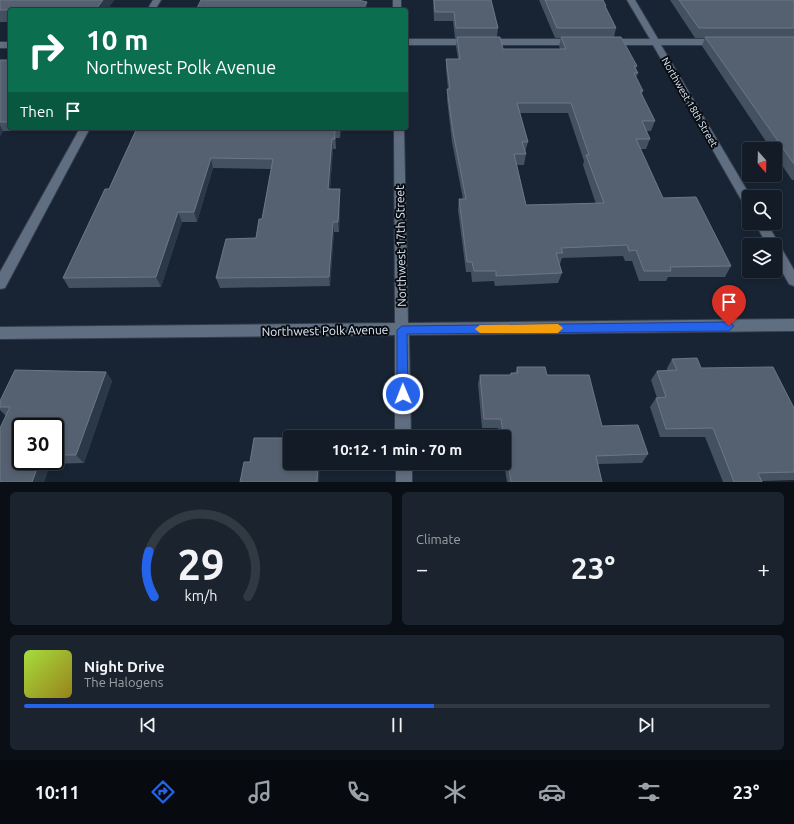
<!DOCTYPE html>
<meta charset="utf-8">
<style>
:root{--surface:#121b26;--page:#1b242e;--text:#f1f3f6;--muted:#9ca1a7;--line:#313943;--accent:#2563eb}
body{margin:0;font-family:Ubuntu,sans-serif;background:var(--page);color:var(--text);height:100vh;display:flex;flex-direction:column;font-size:15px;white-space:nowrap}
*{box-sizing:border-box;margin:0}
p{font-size:13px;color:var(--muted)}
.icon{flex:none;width:22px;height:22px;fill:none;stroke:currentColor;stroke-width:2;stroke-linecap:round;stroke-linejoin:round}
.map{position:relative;height:482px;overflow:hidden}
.drawer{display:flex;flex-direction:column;gap:10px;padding:10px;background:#0a0f15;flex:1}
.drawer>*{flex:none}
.guide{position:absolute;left:8px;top:8px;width:400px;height:122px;border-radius:4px;box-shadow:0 2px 6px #0003,0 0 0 1px var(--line);background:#0b6e4f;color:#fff;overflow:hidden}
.needle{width:26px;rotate:160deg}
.buttons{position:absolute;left:742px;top:142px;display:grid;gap:8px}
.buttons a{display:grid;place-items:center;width:40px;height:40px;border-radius:4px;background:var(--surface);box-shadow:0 2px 6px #0003,0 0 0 1px var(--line);font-size:20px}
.speed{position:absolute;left:12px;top:418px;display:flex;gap:8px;font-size:20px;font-weight:700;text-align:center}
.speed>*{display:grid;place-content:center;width:52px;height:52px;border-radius:50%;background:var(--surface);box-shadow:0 2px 6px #0003,0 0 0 1px var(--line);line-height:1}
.speed .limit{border:2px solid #111;border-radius:6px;background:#fff;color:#111}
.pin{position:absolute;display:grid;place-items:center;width:34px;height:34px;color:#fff;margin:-41px -17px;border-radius:50% 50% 50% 0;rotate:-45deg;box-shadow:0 0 4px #0007}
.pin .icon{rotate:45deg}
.me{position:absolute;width:44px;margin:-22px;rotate:359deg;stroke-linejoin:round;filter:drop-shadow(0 0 3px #0008)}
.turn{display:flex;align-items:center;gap:14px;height:84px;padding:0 12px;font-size:18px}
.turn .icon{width:52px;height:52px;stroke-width:2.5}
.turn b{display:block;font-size:28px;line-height:34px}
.then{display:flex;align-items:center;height:38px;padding:0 12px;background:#0003;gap:8px;font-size:15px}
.big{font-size:30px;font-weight:600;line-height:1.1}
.drawer .widget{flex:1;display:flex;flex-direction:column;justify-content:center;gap:6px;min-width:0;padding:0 14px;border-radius:6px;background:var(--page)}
.drawer .dial{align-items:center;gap:0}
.dial svg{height:104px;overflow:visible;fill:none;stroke:var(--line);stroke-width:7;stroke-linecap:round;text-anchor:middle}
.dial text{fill:var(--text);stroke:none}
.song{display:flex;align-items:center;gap:12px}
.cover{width:48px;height:48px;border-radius:6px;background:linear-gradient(135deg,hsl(80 70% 55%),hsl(50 70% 35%))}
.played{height:4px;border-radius:2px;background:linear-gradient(90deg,var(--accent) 55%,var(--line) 55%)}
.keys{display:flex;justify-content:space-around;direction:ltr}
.heat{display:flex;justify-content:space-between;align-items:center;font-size:22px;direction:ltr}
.drawer .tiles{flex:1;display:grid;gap:10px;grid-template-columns:1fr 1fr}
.widget:last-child{grid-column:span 2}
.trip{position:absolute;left:283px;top:430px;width:228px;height:40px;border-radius:4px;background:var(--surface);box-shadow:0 2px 6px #0003,0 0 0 1px var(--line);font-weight:600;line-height:40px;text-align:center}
.menu{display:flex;height:64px;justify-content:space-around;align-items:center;background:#070b0f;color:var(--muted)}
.menu .icon{width:28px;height:28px}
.menu .selected{color:var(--accent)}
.menu b{font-size:18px;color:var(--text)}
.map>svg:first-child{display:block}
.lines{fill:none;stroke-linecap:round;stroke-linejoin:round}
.street-casing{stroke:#343e4b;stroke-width:2}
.street{fill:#606e81;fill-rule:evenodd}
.wall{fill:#445161;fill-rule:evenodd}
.shaded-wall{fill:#2b3848}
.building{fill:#556171;stroke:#6c7786;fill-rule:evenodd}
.route{fill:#2563eb;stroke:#184099}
.slow{fill:#f59e0b}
.labels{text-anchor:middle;stroke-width:4;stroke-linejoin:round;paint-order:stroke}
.far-street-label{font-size:10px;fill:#e4ecf7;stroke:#080d13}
.street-label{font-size:12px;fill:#e4ecf7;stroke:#080d13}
</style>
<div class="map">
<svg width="794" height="482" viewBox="0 0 794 482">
<rect width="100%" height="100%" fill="#182433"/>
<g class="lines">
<!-- street casing -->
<g class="street-casing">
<g id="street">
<path d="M 153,0 L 161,0 L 155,10 L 147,10 Z"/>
<rect x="393" y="0" width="8" height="10"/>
<path d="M 627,0 L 635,0 L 658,39 L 719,39 L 723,42 L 719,45 L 661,45 L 751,197 L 749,197 L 749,207 L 743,203 L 653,45 L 609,45 L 605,42 L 609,39 L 650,39 Z"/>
<path d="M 406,39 L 575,39 L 579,42 L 575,45 L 406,45 Z"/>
<rect x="0" y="42" width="10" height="6"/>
<path d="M 80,128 L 90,128 L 5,288 L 0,289 L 0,272 Z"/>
<path d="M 394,128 L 404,128 L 408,323 L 794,319 L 794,331 L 409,335 L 411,437 L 395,437 L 395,335 L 0,339 L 0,327 L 395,323 Z"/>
<path d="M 755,223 L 767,223 L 794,270 L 794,286 L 789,284 L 775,259 L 775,245 L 767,245 Z"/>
<rect x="396" y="463" width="16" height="19"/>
</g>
</g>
<!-- street -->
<use href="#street" class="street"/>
</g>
<!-- wall -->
<g class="wall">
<path d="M 0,0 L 114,0 L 107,10 L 10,10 L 10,22 L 0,22 Z"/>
<path d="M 433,0 L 491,0 L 498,28 L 497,37 L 503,49 L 560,49 L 559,46 L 561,38 L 555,38 L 539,0 L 603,0 L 606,6 L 606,8 L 616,28 L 614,37 L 637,66 L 636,69 L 638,73 L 636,78 L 643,91 L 642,94 L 655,121 L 651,131 L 646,131 L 650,139 L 646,149 L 640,149 L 663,198 L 731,266 L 725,277 L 668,277 L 666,281 L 639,281 L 632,261 L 625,261 L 623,256 L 562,258 L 560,264 L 559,264 L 562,273 L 558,283 L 495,286 L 494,281 L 472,282 L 471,272 L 466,272 L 458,210 L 459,199 L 463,199 L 452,142 L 447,99 L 448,89 L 446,69 L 446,59 L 458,59 L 456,46 L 457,38 L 455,38 L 453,21 L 434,21 ZM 520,113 L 568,113 L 584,161 L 583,165 L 596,204 L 526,205 L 517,165 L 524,165 L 526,154 L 525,152 L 528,142 Z"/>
<path d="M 670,0 L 794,0 L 794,180 L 792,180 L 775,155 L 775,149 L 771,149 L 702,46 L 705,38 L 695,38 Z"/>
<path d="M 0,60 L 10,60 L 10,128 L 33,128 L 32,131 L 3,131 L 0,136 Z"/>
<path d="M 137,128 L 341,128 L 340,138 L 336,138 L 336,149 L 333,149 L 330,189 L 340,199 L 339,232 L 334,232 L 330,286 L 220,288 L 216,278 L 256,238 L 262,219 L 271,169 L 213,168 L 197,222 L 182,222 L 161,287 L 69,288 L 63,278 L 109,189 Z"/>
<path d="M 672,359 L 701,368 L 794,408 L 794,480 L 762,481 L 762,482 L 723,482 L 705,437 L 660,437 L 650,407 L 656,398 L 657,398 L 651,380 L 657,371 L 667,371 L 667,368 Z"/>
<path d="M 517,367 L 547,375 L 602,426 L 648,454 L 642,463 L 598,464 L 602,482 L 507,482 L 504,463 L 504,437 L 500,437 L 498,428 L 482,428 L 478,384 L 480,375 L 510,375 L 511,373 L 515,373 Z"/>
<path d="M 106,372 L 112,381 L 84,463 L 50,464 L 44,482 L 0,482 L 6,416 L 0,410 L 0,401 ZM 55,427 L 55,461 L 21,461 Z"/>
</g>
<!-- shaded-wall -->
<g class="shaded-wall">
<path d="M 103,0 L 114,0 L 107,10 L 97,10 L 96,9 Z"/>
<path d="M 367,2 L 367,10 L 363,10 Z"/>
<path d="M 0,125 L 3,131 L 0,136 Z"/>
<path d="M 335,128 L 336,138 L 336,149 L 335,139 Z"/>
<path d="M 340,128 L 341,128 L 340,138 Z"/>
<path d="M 332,139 L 333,149 L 329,200 L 328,189 Z"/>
<path d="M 211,158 L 213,168 L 197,222 L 194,212 Z"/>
<path d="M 340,189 L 340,199 L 339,232 L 338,222 Z"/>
<path d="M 178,212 L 182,222 L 161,287 L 156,277 Z"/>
<path d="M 333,222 L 334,232 L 330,286 L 329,277 Z"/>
<path d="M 106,372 L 112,381 L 84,463 L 76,455 Z"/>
<path d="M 40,461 L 47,461 L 50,464 L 44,482 L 32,482 Z"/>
<path d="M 318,463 L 320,463 L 319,482 L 317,482 Z"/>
</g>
<!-- building -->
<g class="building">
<path d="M 0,0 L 103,0 L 96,9 L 0,10 Z"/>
<path d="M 201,0 L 358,0 L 367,2 L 363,10 L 196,10 Z"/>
<path d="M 434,0 L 491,0 L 498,28 L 456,28 L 454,12 L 435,12 Z"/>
<path d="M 545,0 L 603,0 L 606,6 L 605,6 L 616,28 L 557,28 Z"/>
<path d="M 679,0 L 794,0 L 794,28 L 699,28 Z"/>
<path d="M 457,37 L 500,37 L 503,49 L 566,49 L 561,37 L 621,37 L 637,66 L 634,66 L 638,73 L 634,73 L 643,91 L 640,91 L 655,121 L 642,121 L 650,139 L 636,139 L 663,198 L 696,197 L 731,266 L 670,267 L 671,271 L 644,271 L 636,250 L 629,251 L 627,245 L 561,248 L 563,253 L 556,253 L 562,273 L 496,276 L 496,271 L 474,271 L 472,262 L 467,262 L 459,199 L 466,199 L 453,132 L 447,89 L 450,89 L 446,59 L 460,59 ZM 517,103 L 571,103 L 589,155 L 586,155 L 604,203 L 526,205 L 514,154 L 526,154 L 522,142 L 528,142 Z"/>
<path d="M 705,37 L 794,37 L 794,164 Z"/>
<rect x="0" y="60" width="10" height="62"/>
<path d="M 137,128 L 340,128 L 335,128 L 335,139 L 332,139 L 328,189 L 340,189 L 338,222 L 333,222 L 329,277 L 216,278 L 226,239 L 256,238 L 259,219 L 262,219 L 273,159 L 211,158 L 194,212 L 178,212 L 156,277 L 63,278 L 105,189 L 109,189 Z"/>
<path d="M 697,358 L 701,368 L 773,367 L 794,408 L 794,472 L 758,473 L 762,482 L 734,482 L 713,428 L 666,429 L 656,398 L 666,397 L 657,371 L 677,370 L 672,359 Z"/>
<path d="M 517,367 L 545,367 L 547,375 L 589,375 L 602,426 L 638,425 L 648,454 L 596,456 L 602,482 L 511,482 L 501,419 L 484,419 L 480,375 L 511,375 L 511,373 L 518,373 Z"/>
<path d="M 15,370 L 106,372 L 76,455 L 55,455 L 55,427 L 21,427 L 21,461 L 40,461 L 32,482 L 0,482 L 0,428 L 10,407 L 0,407 L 0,401 Z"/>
<path d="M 254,438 L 290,438 L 290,463 L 318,463 L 317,482 L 240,482 L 244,462 L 250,462 Z"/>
</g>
<!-- route -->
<path class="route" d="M 729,322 L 734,326 L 729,331 L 407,334 L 408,394 L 407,398 L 403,399 L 399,398 L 397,394 L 397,330 L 402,326 Z"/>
<!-- slow -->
<path class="slow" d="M 558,324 L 563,328 L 558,333 L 480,333 L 475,329 L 480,325 Z"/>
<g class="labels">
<!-- far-street labels -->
<g class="far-street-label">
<text transform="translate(690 102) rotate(60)" y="4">Northwest 18th Street</text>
</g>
<!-- street labels -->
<g class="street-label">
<text transform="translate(401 246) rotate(-91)" y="4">Northwest 17th Street</text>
<text transform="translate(325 331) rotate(-1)" y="4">Northwest Polk Avenue</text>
</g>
</g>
</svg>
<div class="buttons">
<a><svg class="needle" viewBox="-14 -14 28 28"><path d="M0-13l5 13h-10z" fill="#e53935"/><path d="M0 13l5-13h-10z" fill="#9ca1a7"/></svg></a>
<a><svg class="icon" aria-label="search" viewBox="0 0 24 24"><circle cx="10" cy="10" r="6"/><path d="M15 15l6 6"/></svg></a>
<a><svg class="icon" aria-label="layers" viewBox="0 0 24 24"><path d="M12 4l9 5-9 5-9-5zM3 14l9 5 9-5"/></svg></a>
</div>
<div class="speed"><div class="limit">30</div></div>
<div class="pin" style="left:729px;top:326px;background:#d93025"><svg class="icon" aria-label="arrive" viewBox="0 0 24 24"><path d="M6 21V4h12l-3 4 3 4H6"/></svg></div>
<svg class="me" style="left:403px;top:394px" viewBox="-20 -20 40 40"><circle r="17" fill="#2563eb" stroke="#fff" stroke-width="3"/><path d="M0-11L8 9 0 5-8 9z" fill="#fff"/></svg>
<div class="trip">10:12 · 1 min · 70 m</div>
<div class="guide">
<div class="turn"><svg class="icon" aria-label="right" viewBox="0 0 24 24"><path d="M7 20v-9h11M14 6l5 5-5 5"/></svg><div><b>10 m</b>Northwest Polk Avenue</div></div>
<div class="then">Then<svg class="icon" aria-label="arrive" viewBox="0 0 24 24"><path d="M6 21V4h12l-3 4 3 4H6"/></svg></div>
</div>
</div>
<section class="drawer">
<div class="tiles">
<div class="widget dial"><svg viewBox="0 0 100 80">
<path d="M14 69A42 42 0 1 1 86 69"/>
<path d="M14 69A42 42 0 0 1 10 34" stroke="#2563eb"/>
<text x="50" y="56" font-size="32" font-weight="700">29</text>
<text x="50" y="72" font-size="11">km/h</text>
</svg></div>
<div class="widget"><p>Climate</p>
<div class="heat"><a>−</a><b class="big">23°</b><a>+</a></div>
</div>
<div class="widget">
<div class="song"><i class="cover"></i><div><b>Night Drive</b><p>The Halogens</p></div></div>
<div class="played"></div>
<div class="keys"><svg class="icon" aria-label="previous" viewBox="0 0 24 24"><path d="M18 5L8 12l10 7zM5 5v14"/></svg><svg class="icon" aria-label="pause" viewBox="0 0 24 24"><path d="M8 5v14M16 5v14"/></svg><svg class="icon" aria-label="next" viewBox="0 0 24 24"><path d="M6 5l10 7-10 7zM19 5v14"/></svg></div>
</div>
</div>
</section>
<nav class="menu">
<b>10:11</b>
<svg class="icon selected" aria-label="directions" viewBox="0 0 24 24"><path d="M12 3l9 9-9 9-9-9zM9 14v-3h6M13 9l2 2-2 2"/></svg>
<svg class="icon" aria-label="music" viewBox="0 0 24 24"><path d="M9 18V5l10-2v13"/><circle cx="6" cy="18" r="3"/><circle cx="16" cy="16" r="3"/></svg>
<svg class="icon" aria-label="phone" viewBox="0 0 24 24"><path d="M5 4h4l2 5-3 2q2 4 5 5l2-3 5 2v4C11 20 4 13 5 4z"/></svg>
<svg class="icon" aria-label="climate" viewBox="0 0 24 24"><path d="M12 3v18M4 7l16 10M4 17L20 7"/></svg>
<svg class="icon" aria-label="car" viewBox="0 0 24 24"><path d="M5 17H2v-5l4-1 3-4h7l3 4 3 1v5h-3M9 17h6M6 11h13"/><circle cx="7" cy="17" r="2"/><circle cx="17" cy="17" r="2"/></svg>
<svg class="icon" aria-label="filters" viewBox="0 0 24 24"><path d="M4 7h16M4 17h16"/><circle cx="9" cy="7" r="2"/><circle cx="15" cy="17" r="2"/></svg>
<b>23°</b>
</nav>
